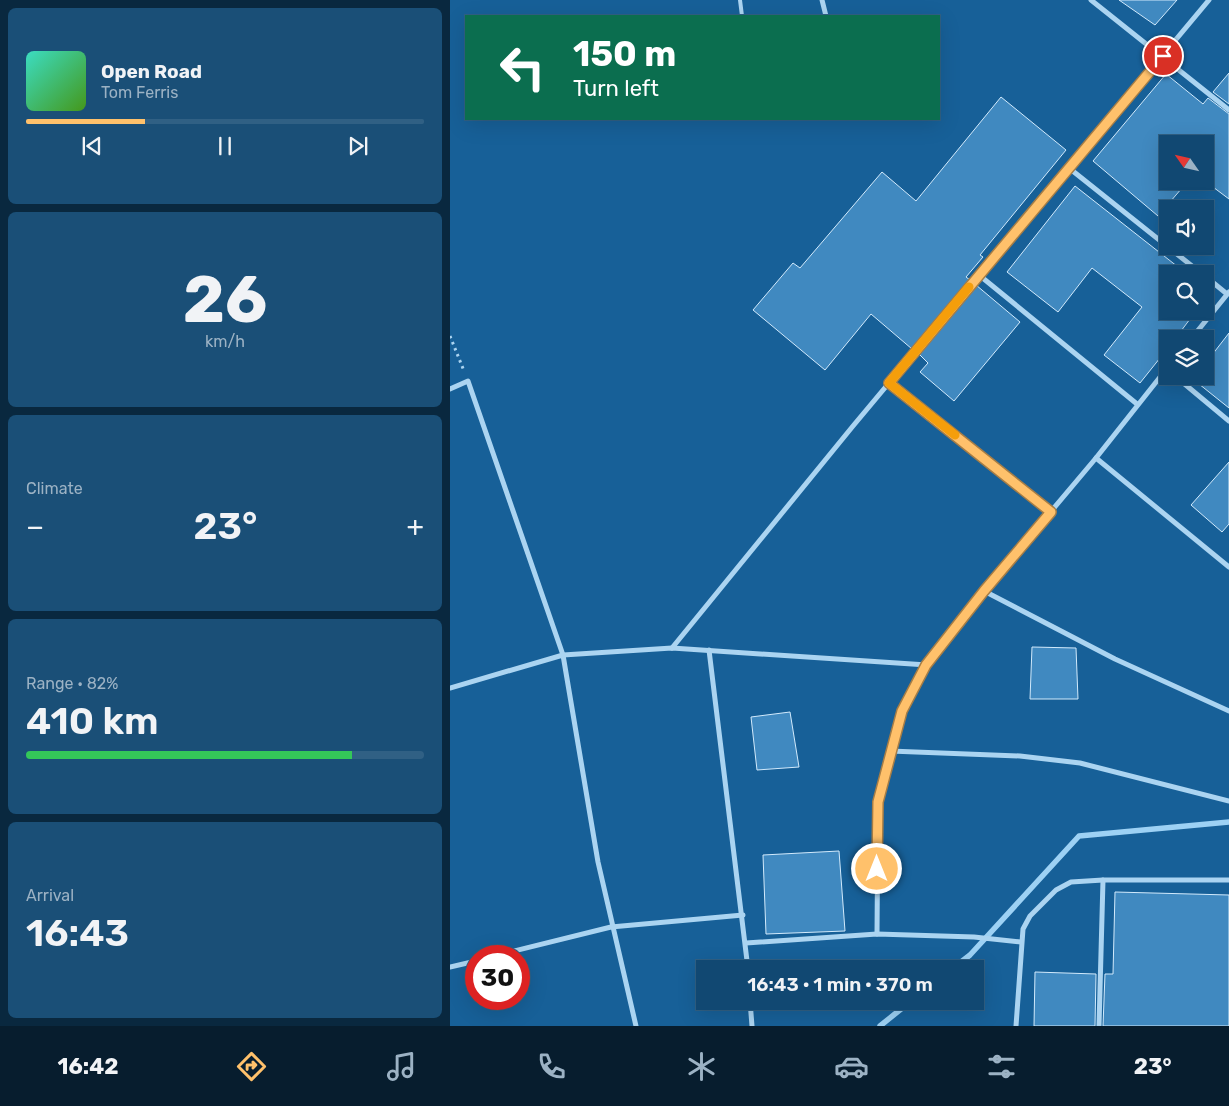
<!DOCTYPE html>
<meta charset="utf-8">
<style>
:root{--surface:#114872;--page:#1a4f77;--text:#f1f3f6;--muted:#9cb2c4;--line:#306084;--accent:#ffc16b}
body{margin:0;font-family:Rubik,sans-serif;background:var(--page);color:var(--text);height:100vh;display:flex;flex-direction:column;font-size:19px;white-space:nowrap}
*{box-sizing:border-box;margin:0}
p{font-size:16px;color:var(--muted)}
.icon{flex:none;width:28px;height:28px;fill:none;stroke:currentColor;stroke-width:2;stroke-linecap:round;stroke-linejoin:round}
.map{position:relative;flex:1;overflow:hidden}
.details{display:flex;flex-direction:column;gap:8px;padding:8px;background:#09283f;width:450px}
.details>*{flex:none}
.banner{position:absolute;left:15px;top:15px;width:475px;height:105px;border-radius:0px;box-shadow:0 5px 20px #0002,0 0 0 1px var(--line);background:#0b6e4f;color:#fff;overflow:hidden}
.needle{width:32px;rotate:304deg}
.tools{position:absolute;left:709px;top:135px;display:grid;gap:10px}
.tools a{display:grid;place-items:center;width:55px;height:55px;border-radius:0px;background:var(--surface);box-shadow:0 5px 20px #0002,0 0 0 1px var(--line);font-size:25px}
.speed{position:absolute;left:15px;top:945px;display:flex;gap:10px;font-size:25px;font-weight:700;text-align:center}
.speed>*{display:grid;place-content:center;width:65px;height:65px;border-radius:50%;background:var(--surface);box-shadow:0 5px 20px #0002,0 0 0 1px var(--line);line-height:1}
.speed .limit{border:8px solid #d22;background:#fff;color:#111}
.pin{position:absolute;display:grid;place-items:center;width:42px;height:42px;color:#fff;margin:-21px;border:2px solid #fff;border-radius:50%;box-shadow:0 1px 5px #0007}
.me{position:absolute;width:55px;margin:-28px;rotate:0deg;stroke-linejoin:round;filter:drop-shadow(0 0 4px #0008)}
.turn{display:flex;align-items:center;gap:18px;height:105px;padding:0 25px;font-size:22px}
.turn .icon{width:65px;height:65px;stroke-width:2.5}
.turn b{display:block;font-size:35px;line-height:42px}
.big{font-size:38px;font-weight:600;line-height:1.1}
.details .tile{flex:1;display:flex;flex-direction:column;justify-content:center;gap:8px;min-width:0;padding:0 18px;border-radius:8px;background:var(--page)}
.details .dial{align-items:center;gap:0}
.dial b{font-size:65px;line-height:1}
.song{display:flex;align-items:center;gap:15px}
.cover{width:60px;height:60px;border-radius:8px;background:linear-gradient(135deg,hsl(170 70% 55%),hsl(100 70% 35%))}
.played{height:5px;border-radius:2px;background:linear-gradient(90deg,var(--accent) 30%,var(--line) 30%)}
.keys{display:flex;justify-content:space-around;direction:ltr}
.heat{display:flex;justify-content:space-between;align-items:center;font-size:28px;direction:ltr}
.charge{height:8px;border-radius:4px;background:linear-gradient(90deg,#34c759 82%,var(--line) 0)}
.trip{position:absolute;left:246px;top:960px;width:288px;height:50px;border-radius:0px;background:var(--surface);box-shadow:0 5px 20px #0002,0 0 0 1px var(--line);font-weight:600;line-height:50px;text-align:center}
.tab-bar{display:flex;height:80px;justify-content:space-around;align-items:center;background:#071d2e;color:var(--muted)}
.tab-bar .icon{width:35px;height:35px}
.tab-bar .current{color:var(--accent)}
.tab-bar b{font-size:22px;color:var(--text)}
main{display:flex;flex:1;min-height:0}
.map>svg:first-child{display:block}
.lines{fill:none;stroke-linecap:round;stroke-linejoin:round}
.stream{stroke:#9dd1f4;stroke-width:5.5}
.building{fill:#4089c0;stroke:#d2eafc}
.path{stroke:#abd4f1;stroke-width:3;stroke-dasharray:2.5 4;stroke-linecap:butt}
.lane{stroke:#abd4f1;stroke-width:4}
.street{stroke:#abd4f1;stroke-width:5}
.route-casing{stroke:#a67d46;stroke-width:12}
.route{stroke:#ffc16b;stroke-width:9}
.slow{stroke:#f59e0b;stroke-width:9}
</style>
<main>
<section class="details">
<div class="tile">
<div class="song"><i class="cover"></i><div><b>Open Road</b><p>Tom Ferris</p></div></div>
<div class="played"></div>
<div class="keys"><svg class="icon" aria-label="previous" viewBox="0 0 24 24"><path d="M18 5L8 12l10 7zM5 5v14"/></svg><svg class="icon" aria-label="pause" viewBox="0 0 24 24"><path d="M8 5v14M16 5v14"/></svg><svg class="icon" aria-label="next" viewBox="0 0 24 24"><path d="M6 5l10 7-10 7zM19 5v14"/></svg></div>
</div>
<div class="tile dial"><b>26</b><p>km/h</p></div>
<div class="tile"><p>Climate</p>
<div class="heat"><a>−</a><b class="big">23°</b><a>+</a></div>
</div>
<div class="tile"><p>Range · 82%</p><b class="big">410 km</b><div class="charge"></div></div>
<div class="tile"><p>Arrival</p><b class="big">16:43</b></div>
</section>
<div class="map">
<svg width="779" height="1026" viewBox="0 0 779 1026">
<rect width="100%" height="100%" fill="#176098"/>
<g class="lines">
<!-- stream -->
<g class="stream">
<path d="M 502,969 L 520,955 L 629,836 L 779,822"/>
<path d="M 430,1026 L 461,1001"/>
</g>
</g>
<!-- building -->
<g class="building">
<path d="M 669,0 L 727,0 L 705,25 Z"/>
<path d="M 779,73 L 779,104 L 763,92 Z"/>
<path d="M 716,74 L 753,104 L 758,98 L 779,114 L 779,199 L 755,181 L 755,144 L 718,144 L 718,181 L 738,181 L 708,216 L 643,161 Z"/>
<path d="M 551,97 L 616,150 L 530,255 L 533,257 L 516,277 L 520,280 L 462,349 L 421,314 L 375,370 L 303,310 L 343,263 L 350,268 L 432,172 L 466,201 Z"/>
<path d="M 625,186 L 737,274 L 718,274 L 718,311 L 746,311 L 725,339 L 718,339 L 718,348 L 690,383 L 654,355 L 692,307 L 642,268 L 608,312 L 557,272 Z"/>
<path d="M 526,285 L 570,322 L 504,401 L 470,372 L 478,363 L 469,354 Z"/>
<path d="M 779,333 L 779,408 L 739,376 L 755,376 L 755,364 Z"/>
<path d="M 779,462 L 779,524 L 772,532 L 741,505 Z"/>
<path d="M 582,647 L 626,648 L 628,699 L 580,699 Z"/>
<path d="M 340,712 L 349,767 L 307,770 L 301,717 Z"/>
<path d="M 389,851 L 395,931 L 316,934 L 313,855 Z"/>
<path d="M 665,892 L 779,895 L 779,1026 L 653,1026 L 655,974 L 663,974 Z"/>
<path d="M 585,972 L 646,974 L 645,1026 L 584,1026 Z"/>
</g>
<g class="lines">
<!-- path -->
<path class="path" d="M 0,336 L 14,371"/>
<!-- lane -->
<path class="lane" d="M 290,0 L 292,16"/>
<!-- street -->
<g class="street">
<path d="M 372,0 L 376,16"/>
<path d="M 641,0 L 779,110"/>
<path d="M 619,168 L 752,274"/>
<path d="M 529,275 L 687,404"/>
<path d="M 755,276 L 777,294"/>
<path d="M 741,339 L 779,292"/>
<path d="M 725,376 L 779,421"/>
<path d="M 439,383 L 601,512"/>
<path d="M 0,389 L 18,381 L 113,655 L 148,862 L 186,1026"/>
<path d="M 646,458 L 779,567"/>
<path d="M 534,591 L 665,659 L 779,711"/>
<path d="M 222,648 L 403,426 L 759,0"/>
<path d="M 259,650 L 298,969"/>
<path d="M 0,688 L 113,655 L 222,648 L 477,665"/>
<path d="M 440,751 L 570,756 L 630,763 L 779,801"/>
<path d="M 427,934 L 428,802 L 452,711 L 477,665 L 534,591 L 646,458 L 718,367"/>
<path d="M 296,943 L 427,934 L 524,937 L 571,942"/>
<path d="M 44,956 L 161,927 L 293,915"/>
<path d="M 0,967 L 26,961"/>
<path d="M 300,1001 L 302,1026"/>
<path d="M 566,1026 L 573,929 L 580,916 L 606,890 L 621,882 L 653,880 L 779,880"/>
<path d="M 649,1026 L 653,880"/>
</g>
</g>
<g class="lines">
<!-- route casing -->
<g class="route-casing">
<path id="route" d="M 427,869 L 428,802 L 452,711 L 476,665 L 534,591 L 601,512 L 439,383 L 713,56"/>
</g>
<!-- route -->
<use href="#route" class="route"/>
<!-- slow -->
<path class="slow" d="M 505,435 L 439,383 L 519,287"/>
</g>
</svg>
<div class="tools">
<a><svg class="needle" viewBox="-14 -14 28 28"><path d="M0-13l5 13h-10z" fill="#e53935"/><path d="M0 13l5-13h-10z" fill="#9cb2c4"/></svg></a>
<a><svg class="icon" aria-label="sound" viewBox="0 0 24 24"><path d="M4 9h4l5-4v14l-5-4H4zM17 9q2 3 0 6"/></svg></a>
<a><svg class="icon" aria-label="search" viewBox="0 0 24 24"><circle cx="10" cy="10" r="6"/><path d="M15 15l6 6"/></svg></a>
<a><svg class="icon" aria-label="layers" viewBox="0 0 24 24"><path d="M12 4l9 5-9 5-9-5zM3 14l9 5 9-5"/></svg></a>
</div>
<div class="speed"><div class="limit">30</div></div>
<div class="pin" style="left:713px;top:56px;background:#d93025"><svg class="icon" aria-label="arrive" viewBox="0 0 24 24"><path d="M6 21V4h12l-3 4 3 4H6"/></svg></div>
<svg class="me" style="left:427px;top:869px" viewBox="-20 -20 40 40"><circle r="17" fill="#ffc16b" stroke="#fff" stroke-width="3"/><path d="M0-11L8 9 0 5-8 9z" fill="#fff"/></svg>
<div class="trip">16:43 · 1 min · 370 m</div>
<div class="banner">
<div class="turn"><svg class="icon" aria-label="left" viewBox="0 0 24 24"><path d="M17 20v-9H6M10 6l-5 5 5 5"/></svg><div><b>150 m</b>Turn left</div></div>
</div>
</div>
</main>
<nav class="tab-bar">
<b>16:42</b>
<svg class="icon current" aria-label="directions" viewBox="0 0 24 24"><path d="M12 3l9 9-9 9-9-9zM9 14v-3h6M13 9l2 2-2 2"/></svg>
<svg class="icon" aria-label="music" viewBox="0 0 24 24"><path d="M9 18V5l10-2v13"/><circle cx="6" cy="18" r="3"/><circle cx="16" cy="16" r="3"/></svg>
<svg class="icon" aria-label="phone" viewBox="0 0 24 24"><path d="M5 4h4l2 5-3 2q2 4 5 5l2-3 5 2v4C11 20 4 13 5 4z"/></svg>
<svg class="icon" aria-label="climate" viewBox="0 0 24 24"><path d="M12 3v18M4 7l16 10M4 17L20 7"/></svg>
<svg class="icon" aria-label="car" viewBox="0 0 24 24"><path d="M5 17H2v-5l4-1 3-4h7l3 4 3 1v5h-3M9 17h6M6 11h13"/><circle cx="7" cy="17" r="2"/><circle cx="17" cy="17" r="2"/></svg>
<svg class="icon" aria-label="filters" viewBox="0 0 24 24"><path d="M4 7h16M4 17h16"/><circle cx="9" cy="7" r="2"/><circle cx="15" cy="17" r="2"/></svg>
<b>23°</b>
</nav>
